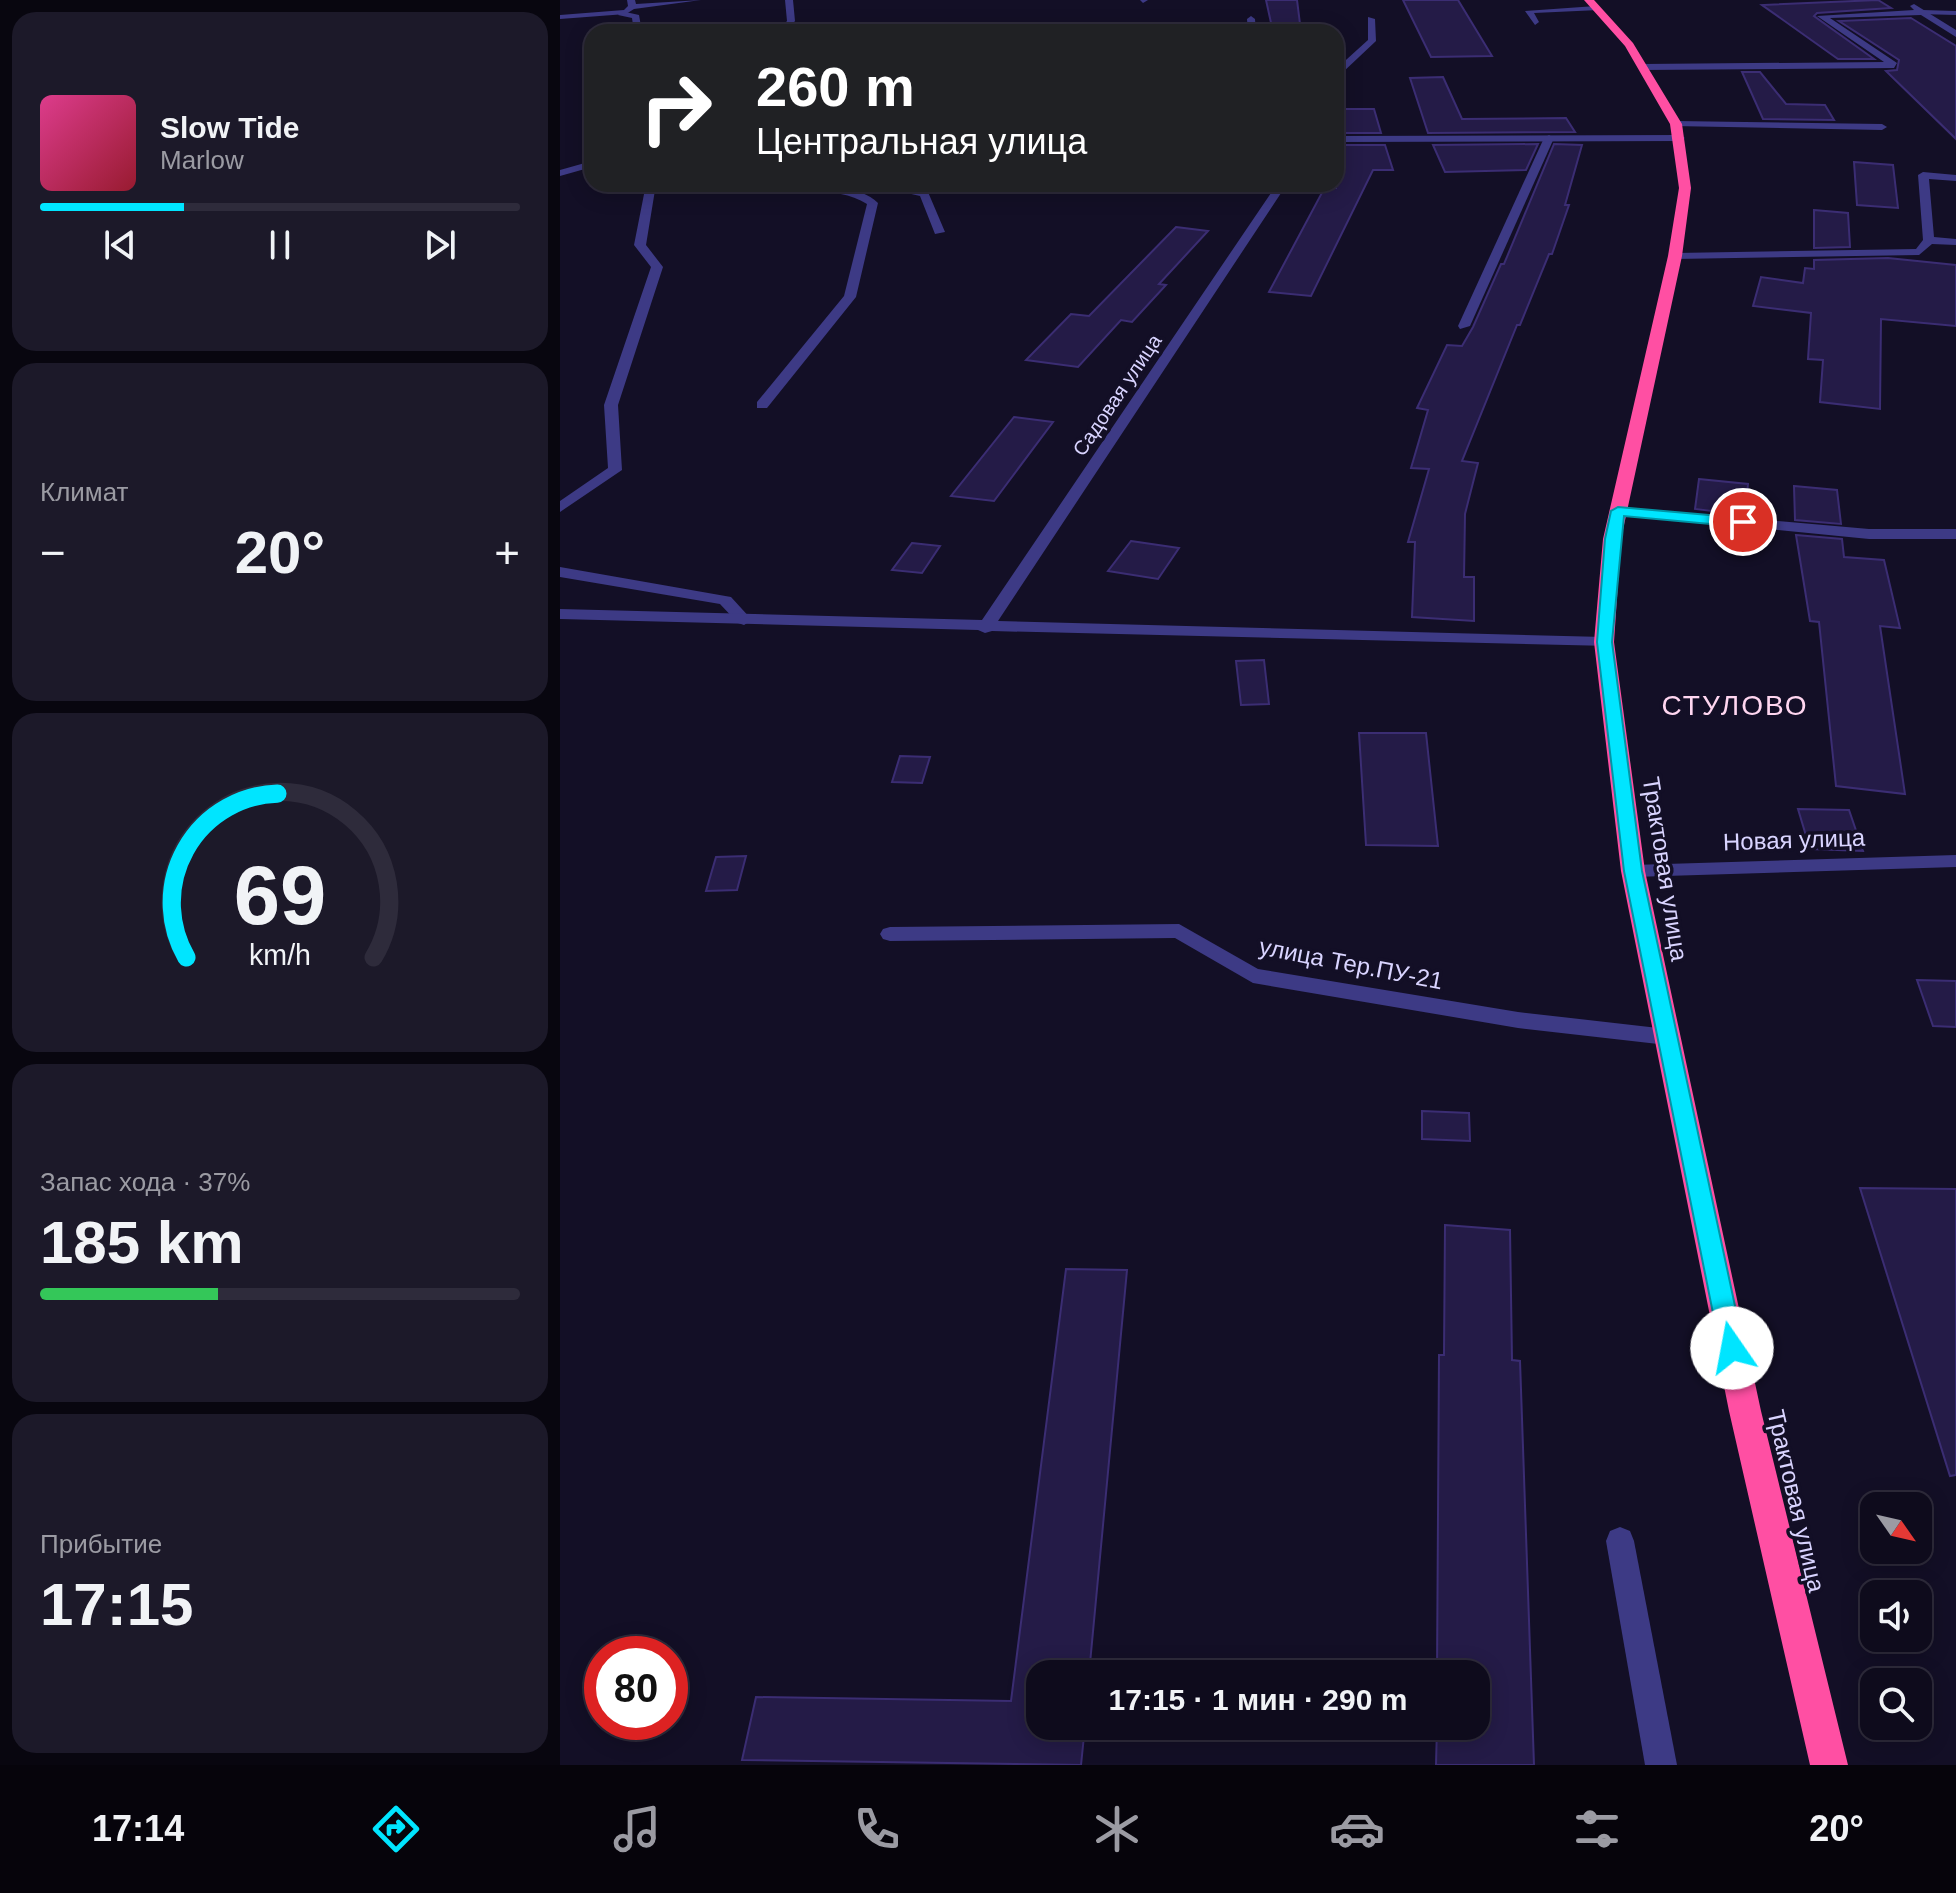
<!DOCTYPE html>
<html lang="ru">
<meta charset="utf-8">
<style>
:root{--surface:#0e0b1c;--page:#1c1929;--text:#f1f3f6;--muted:#9b9ba3;--line:#2e2b3b;--accent:#00e5ff}
body{margin:0;font-family:Helvetica,sans-serif;background:var(--page);color:var(--text);height:100vh;display:flex;flex-direction:column;font-size:30px;white-space:nowrap}
*{box-sizing:border-box;margin:0}
p{font-size:26px;color:var(--muted)}
.icon{flex:none;width:44px;height:44px;fill:none;stroke:currentColor;stroke-width:2;stroke-linecap:round;stroke-linejoin:round}
.map{position:relative;flex:1;overflow:hidden}
.panel{display:flex;flex-direction:column;gap:12px;padding:12px;background:#08060f;width:560px}
.panel>*{flex:none}
.guide{position:absolute;left:24px;top:24px;width:760px;height:168px;border-radius:24px;box-shadow:0 4px 20px #0003,0 0 0 2px var(--line);background:#202124;color:#fff;overflow:hidden}
.needle{width:52px;rotate:124deg}
.fabs{position:absolute;left:1300px;top:1492px;display:grid;gap:16px}
.fabs a{display:grid;place-items:center;width:72px;height:72px;border-radius:16px;background:var(--surface);box-shadow:0 4px 20px #0003,0 0 0 2px var(--line);font-size:40px}
.speed{position:absolute;left:24px;top:1636px;display:flex;gap:16px;font-size:40px;font-weight:700;text-align:center}
.speed>*{display:grid;place-content:center;width:104px;height:104px;border-radius:50%;background:var(--surface);box-shadow:0 4px 20px #0003,0 0 0 2px var(--line);line-height:1}
.speed .limit{border:12px solid #d22;background:#fff;color:#111}
.pin{position:absolute;display:grid;place-items:center;width:68px;height:68px;color:#fff;margin:-34px;border:4px solid #fff;border-radius:50%;box-shadow:0 2px 8px #0007}
.me{position:absolute;width:88px;margin:-44px;rotate:348deg;stroke-linejoin:round;filter:drop-shadow(0 0 6px #0008)}
.turn{display:flex;align-items:center;gap:28px;height:168px;padding:0 40px;font-size:36px}
.turn .icon{width:104px;height:104px;stroke-width:2.5}
.turn b{display:block;font-size:56px;line-height:68px}
.big{font-size:60px;font-weight:600;line-height:1.1}
.panel .card{flex:1;display:flex;flex-direction:column;justify-content:center;gap:12px;min-width:0;padding:0 28px;border-radius:24px;background:var(--page)}
.panel .dial{align-items:center;gap:0}
.dial svg{height:208px;overflow:visible;fill:none;stroke:var(--line);stroke-width:7;stroke-linecap:round;text-anchor:middle}
.dial text{fill:var(--text);stroke:none}
.song{display:flex;align-items:center;gap:24px}
.cover{width:96px;height:96px;border-radius:12px;background:linear-gradient(135deg,hsl(330 70% 55%),hsl(350 70% 35%))}
.played{height:8px;border-radius:4px;background:linear-gradient(90deg,var(--accent) 30%,var(--line) 30%)}
.keys{display:flex;justify-content:space-around;direction:ltr}
.heat{display:flex;justify-content:space-between;align-items:center;font-size:44px;direction:ltr}
.charge{height:12px;border-radius:6px;background:linear-gradient(90deg,#34c759 37%,var(--line) 0)}
.trip{position:absolute;left:466px;top:1660px;width:464px;height:80px;border-radius:24px;background:var(--surface);box-shadow:0 4px 20px #0003,0 0 0 2px var(--line);font-weight:600;line-height:80px;text-align:center}
.tabs{display:flex;height:128px;justify-content:space-around;align-items:center;background:#06040b;color:var(--muted)}
.tabs .icon{width:56px;height:56px}
.tabs .current{color:var(--accent)}
.tabs b{font-size:36px;color:var(--text)}
main{display:flex;flex:1;min-height:0}
.map>svg:first-child{display:block}
.building{fill:#241b47;stroke:#3b2d73;stroke-width:2}
.lines{fill:none;stroke-linecap:round;stroke-linejoin:round}
.lane{fill:#3d3a85;fill-rule:evenodd}
.street{fill:#3d3a85;fill-rule:evenodd}
.highway{fill:#ff4fa3;fill-rule:evenodd}
.route{fill:#00e5ff;stroke:#0095a6;stroke-width:2}
.labels{text-anchor:middle;stroke-width:7;stroke-linejoin:round;paint-order:stroke}
.far-street-label{font-size:20px;fill:#d9d4ff;stroke:#130f26}
.street-label{font-size:24px;fill:#d9d4ff;stroke:#130f26}
.quarter-label{font-size:28px;letter-spacing:2px;fill:#ffd6f0;stroke:#130f26}
</style>
<main>
<section class="panel">
<div class="card">
<div class="song"><i class="cover"></i><div><b>Slow Tide</b><p>Marlow</p></div></div>
<div class="played"></div>
<div class="keys"><svg class="icon" aria-label="previous" viewBox="0 0 24 24"><path d="M18 5L8 12l10 7zM5 5v14"/></svg><svg class="icon" aria-label="pause" viewBox="0 0 24 24"><path d="M8 5v14M16 5v14"/></svg><svg class="icon" aria-label="next" viewBox="0 0 24 24"><path d="M6 5l10 7-10 7zM19 5v14"/></svg></div>
</div>
<div class="card"><p>Климат</p>
<div class="heat"><a>−</a><b class="big">20°</b><a>+</a></div>
</div>
<div class="card dial"><svg viewBox="0 0 100 80">
<path d="M14 69A42 42 0 1 1 86 69"/>
<path d="M14 69A42 42 0 0 1 49 6" stroke="#00e5ff"/>
<text x="50" y="56" font-size="32" font-weight="700">69</text>
<text x="50" y="72" font-size="11">km/h</text>
</svg></div>
<div class="card"><p>Запас хода · 37%</p><b class="big">185 km</b><div class="charge"></div></div>
<div class="card"><p>Прибытие</p><b class="big">17:15</b></div>
</section>
<div class="map">
<svg width="1396" height="1765" viewBox="0 0 1396 1765">
<rect width="100%" height="100%" fill="#130f26"/>
<!-- building -->
<g class="building">
<path d="M 706,0 L 737,0 L 741,32 L 713,32 Z"/>
<path d="M 843,0 L 898,0 L 932,56 L 871,57 Z"/>
<path d="M 1318,0 L 1331,8 L 1257,13 L 1254,16 L 1314,59 L 1278,59 L 1202,5 Z"/>
<path d="M 1351,18 L 1396,46 L 1396,139 L 1326,71 L 1337,70 L 1339,60 L 1279,21 Z"/>
<path d="M 1182,72 L 1200,72 L 1226,104 L 1265,105 L 1274,120 L 1203,119 Z"/>
<path d="M 883,77 L 902,119 L 1006,118 L 1015,132 L 868,133 L 850,78 Z"/>
<path d="M 776,109 L 814,109 L 821,133 L 776,133 Z"/>
<path d="M 978,144 L 966,170 L 885,172 L 873,145 Z"/>
<path d="M 994,144 L 1022,145 L 1005,205 L 1009,205 L 992,254 L 989,254 L 960,325 L 957,325 L 902,461 L 918,463 L 905,514 L 904,577 L 914,577 L 914,621 L 852,617 L 855,542 L 848,542 L 869,469 L 851,468 L 868,410 L 857,408 L 887,345 L 902,346 L 913,327 L 941,264 L 944,264 Z"/>
<path d="M 776,145 L 825,145 L 833,170 L 813,170 L 751,296 L 709,292 L 765,187 L 776,188 Z"/>
<path d="M 1294,162 L 1333,165 L 1338,208 L 1297,205 Z"/>
<path d="M 1254,210 L 1288,213 L 1290,247 L 1254,248 Z"/>
<path d="M 616,227 L 648,231 L 599,284 L 606,285 L 572,322 L 561,320 L 518,367 L 466,360 L 511,314 L 529,316 Z"/>
<path d="M 1328,258 L 1396,265 L 1396,326 L 1321,319 L 1320,409 L 1260,402 L 1263,360 L 1248,359 L 1251,313 L 1193,306 L 1201,277 L 1243,283 L 1245,268 L 1254,269 L 1254,260 Z"/>
<path d="M 454,417 L 493,422 L 434,501 L 391,496 Z"/>
<path d="M 1139,479 L 1188,484 L 1185,515 L 1135,509 Z"/>
<path d="M 1234,486 L 1277,490 L 1281,524 L 1235,520 Z"/>
<path d="M 1236,535 L 1282,539 L 1284,557 L 1324,560 L 1340,628 L 1320,626 L 1345,794 L 1276,786 L 1259,622 L 1250,621 Z"/>
<path d="M 571,541 L 619,548 L 598,579 L 548,571 Z"/>
<path d="M 352,543 L 380,546 L 362,573 L 332,570 Z"/>
<path d="M 704,660 L 709,704 L 681,705 L 676,661 Z"/>
<path d="M 799,733 L 866,733 L 878,846 L 806,845 Z"/>
<path d="M 340,756 L 370,757 L 362,783 L 332,782 Z"/>
<path d="M 1238,809 L 1289,810 L 1303,851 L 1250,849 Z"/>
<path d="M 186,856 L 177,890 L 146,891 L 156,857 Z"/>
<path d="M 1357,980 L 1396,981 L 1396,1027 L 1373,1026 Z"/>
<path d="M 862,1111 L 909,1113 L 910,1141 L 862,1139 Z"/>
<path d="M 1300,1188 L 1396,1189 L 1396,1475 L 1390,1476 Z"/>
<path d="M 885,1225 L 950,1230 L 952,1360 L 960,1361 L 974,1765 L 876,1765 L 877,1726 L 916,1726 L 916,1674 L 877,1674 L 879,1355 L 884,1355 Z"/>
<path d="M 506,1269 L 567,1270 L 529,1674 L 480,1674 L 480,1726 L 525,1726 L 521,1765 L 182,1760 L 196,1697 L 451,1701 Z"/>
</g>
<g class="lines">
<!-- lane -->
<g class="lane">
<path d="M 580,0 L 588,0 L 583,3 Z"/>
<path d="M 1354,4 L 1396,30 L 1396,37 L 1361,15 L 1270,18 L 1337,63 L 1334,68 L 1082,70 L 1078,67 L 1082,64 L 1324,62 L 1257,16 L 1354,10 L 1350,6 Z"/>
<path d="M 1036,6 L 1039,10 L 974,13 L 979,22 L 975,25 L 965,11 Z"/>
<path d="M 61,11 L 79,15 L 82,32 L 74,32 L 72,18 L 58,15 Z"/>
<path d="M 691,16 L 695,19 L 696,32 L 688,32 L 687,19 Z"/>
<path d="M 808,17 L 815,19 L 816,41 L 782,73 L 781,85 L 776,88 L 776,69 L 808,40 Z"/>
<path d="M 1116,121 L 1322,124 L 1327,127 L 1322,130 L 1113,126 Z"/>
<path d="M 989,135 L 994,138 L 910,326 L 900,329 L 898,326 L 984,138 Z"/>
<path d="M 1363,172 L 1396,175 L 1396,181 L 1369,179 L 1374,237 L 1396,239 L 1396,245 L 1372,244 L 1359,255 L 1115,259 L 1109,256 L 1115,253 L 1356,249 L 1363,240 L 1358,175 Z"/>
<path d="M 86,184 L 96,184 L 86,245 L 103,267 L 58,405 L 62,470 L 0,512 L 0,501 L 48,468 L 44,405 L 91,267 L 74,245 Z"/>
<path d="M 173,184 C 213,184 288,175 318,203 L 296,297 L 207,408 L 197,408 L 197,402 L 284,296 L 307,204 C 263,177 204,206 173,184 Z"/>
<path d="M 308,184 L 329,184 L 368,192 L 385,232 L 375,234 L 360,196 Z"/>
<path d="M 0,567 L 171,597 L 192,620 L 184,625 L 178,623 L 160,604 L 0,577 Z"/>
<path d="M 1060,1527 L 1070,1531 L 1074,1541 L 1117,1765 L 1085,1765 L 1046,1541 L 1050,1531 Z"/>
</g>
<!-- street -->
<g class="street">
<path d="M 67,0 L 75,0 L 76,4 L 141,0 L 74,9 L 66,14 L 0,19 L 0,15 L 64,10 L 68,6 Z"/>
<path d="M 225,0 L 233,0 L 235,21 L 226,32 L 217,32 L 227,21 Z"/>
<path d="M 1362,10 L 1396,11 L 1396,15 L 1359,14 Z"/>
<path d="M 776,136 L 1120,135 L 1125,138 L 1120,141 L 776,142 Z"/>
<path d="M 32,161 L 32,167 L 0,176 L 0,170 Z"/>
<path d="M 717,184 L 727,184 L 438,621 L 1044,637 L 1050,638 L 1052,642 L 1050,646 L 432,631 L 425,633 L 418,630 L 0,619 L 0,609 L 422,620 Z"/>
<path d="M 1058,507 L 1309,529 L 1396,529 L 1396,539 L 1309,539 L 1053,514 L 1051,511 Z"/>
<path d="M 1396,855 L 1396,867 L 1073,877 L 1063,871 L 1073,865 Z"/>
<path d="M 619,924 L 698,969 L 958,1012 L 1107,1029 L 1115,1031 L 1118,1037 L 1115,1043 L 1107,1045 L 958,1028 L 693,983 L 615,938 L 330,941 L 323,939 L 320,934 L 323,929 L 330,927 Z"/>
</g>
<!-- highway -->
<path class="highway" d="M 1024,0 L 1034,0 L 1073,43 L 1122,124 L 1131,188 L 1122,256 L 1061,539 L 1054,642 L 1085,871 L 1201,1411 L 1288,1765 L 1250,1765 L 1169,1411 L 1061,871 L 1034,642 L 1043,539 L 1108,256 L 1119,188 L 1110,124 L 1065,46 Z"/>
</g>
<!-- route -->
<path class="route" d="M 1058,507 L 1183,518 L 1190,522 L 1183,527 L 1064,516 L 1052,642 L 1082,871 L 1184,1348 L 1181,1356 L 1172,1359 L 1164,1356 L 1160,1348 L 1064,871 L 1037,642 L 1045,539 L 1051,511 Z"/>
<g class="labels">
<!-- far-street labels -->
<g class="far-street-label">
<text transform="translate(557 395) rotate(-56)" y="7">Садовая улица</text>
</g>
<!-- street labels -->
<g class="street-label">
<text transform="translate(1234 840) rotate(-2)" y="8">Новая улица</text>
<text transform="translate(1105 869) rotate(81)" y="8">Трактовая улица</text>
<text transform="translate(791 964) rotate(11)" y="8">улица Тер.ПУ-21</text>
<text transform="translate(1236 1501) rotate(77)" y="8">Трактовая улица</text>
</g>
<!-- quarter labels -->
<g class="quarter-label">
<text x="1175" y="715">СТУЛОВО</text>
</g>
</g>
</svg>
<div class="fabs">
<a><svg class="needle" viewBox="-14 -14 28 28"><path d="M0-13l5 13h-10z" fill="#e53935"/><path d="M0 13l5-13h-10z" fill="#9b9ba3"/></svg></a>
<a><svg class="icon" aria-label="sound" viewBox="0 0 24 24"><path d="M4 9h4l5-4v14l-5-4H4zM17 9q2 3 0 6"/></svg></a>
<a><svg class="icon" aria-label="search" viewBox="0 0 24 24"><circle cx="10" cy="10" r="6"/><path d="M15 15l6 6"/></svg></a>
</div>
<div class="speed"><div class="limit">80</div></div>
<div class="pin" style="left:1183px;top:522px;background:#d93025"><svg class="icon" aria-label="arrive" viewBox="0 0 24 24"><path d="M6 21V4h12l-3 4 3 4H6"/></svg></div>
<svg class="me" style="left:1172px;top:1348px" viewBox="-20 -20 40 40"><circle r="19" fill="#fff"/><path d="M0-13L10 11 0 6-10 11z" fill="#00e5ff"/></svg>
<div class="trip">17:15 · 1 мин · 290 m</div>
<div class="guide">
<div class="turn"><svg class="icon" aria-label="right" viewBox="0 0 24 24"><path d="M7 20v-9h11M14 6l5 5-5 5"/></svg><div><b>260 m</b>Центральная улица</div></div>
</div>
</div>
</main>
<nav class="tabs">
<b>17:14</b>
<svg class="icon current" aria-label="directions" viewBox="0 0 24 24"><path d="M12 3l9 9-9 9-9-9zM9 14v-3h6M13 9l2 2-2 2"/></svg>
<svg class="icon" aria-label="music" viewBox="0 0 24 24"><path d="M9 18V5l10-2v13"/><circle cx="6" cy="18" r="3"/><circle cx="16" cy="16" r="3"/></svg>
<svg class="icon" aria-label="phone" viewBox="0 0 24 24"><path d="M5 4h4l2 5-3 2q2 4 5 5l2-3 5 2v4C11 20 4 13 5 4z"/></svg>
<svg class="icon" aria-label="climate" viewBox="0 0 24 24"><path d="M12 3v18M4 7l16 10M4 17L20 7"/></svg>
<svg class="icon" aria-label="car" viewBox="0 0 24 24"><path d="M5 17H2v-5l4-1 3-4h7l3 4 3 1v5h-3M9 17h6M6 11h13"/><circle cx="7" cy="17" r="2"/><circle cx="17" cy="17" r="2"/></svg>
<svg class="icon" aria-label="filters" viewBox="0 0 24 24"><path d="M4 7h16M4 17h16"/><circle cx="9" cy="7" r="2"/><circle cx="15" cy="17" r="2"/></svg>
<b>20°</b>
</nav>
